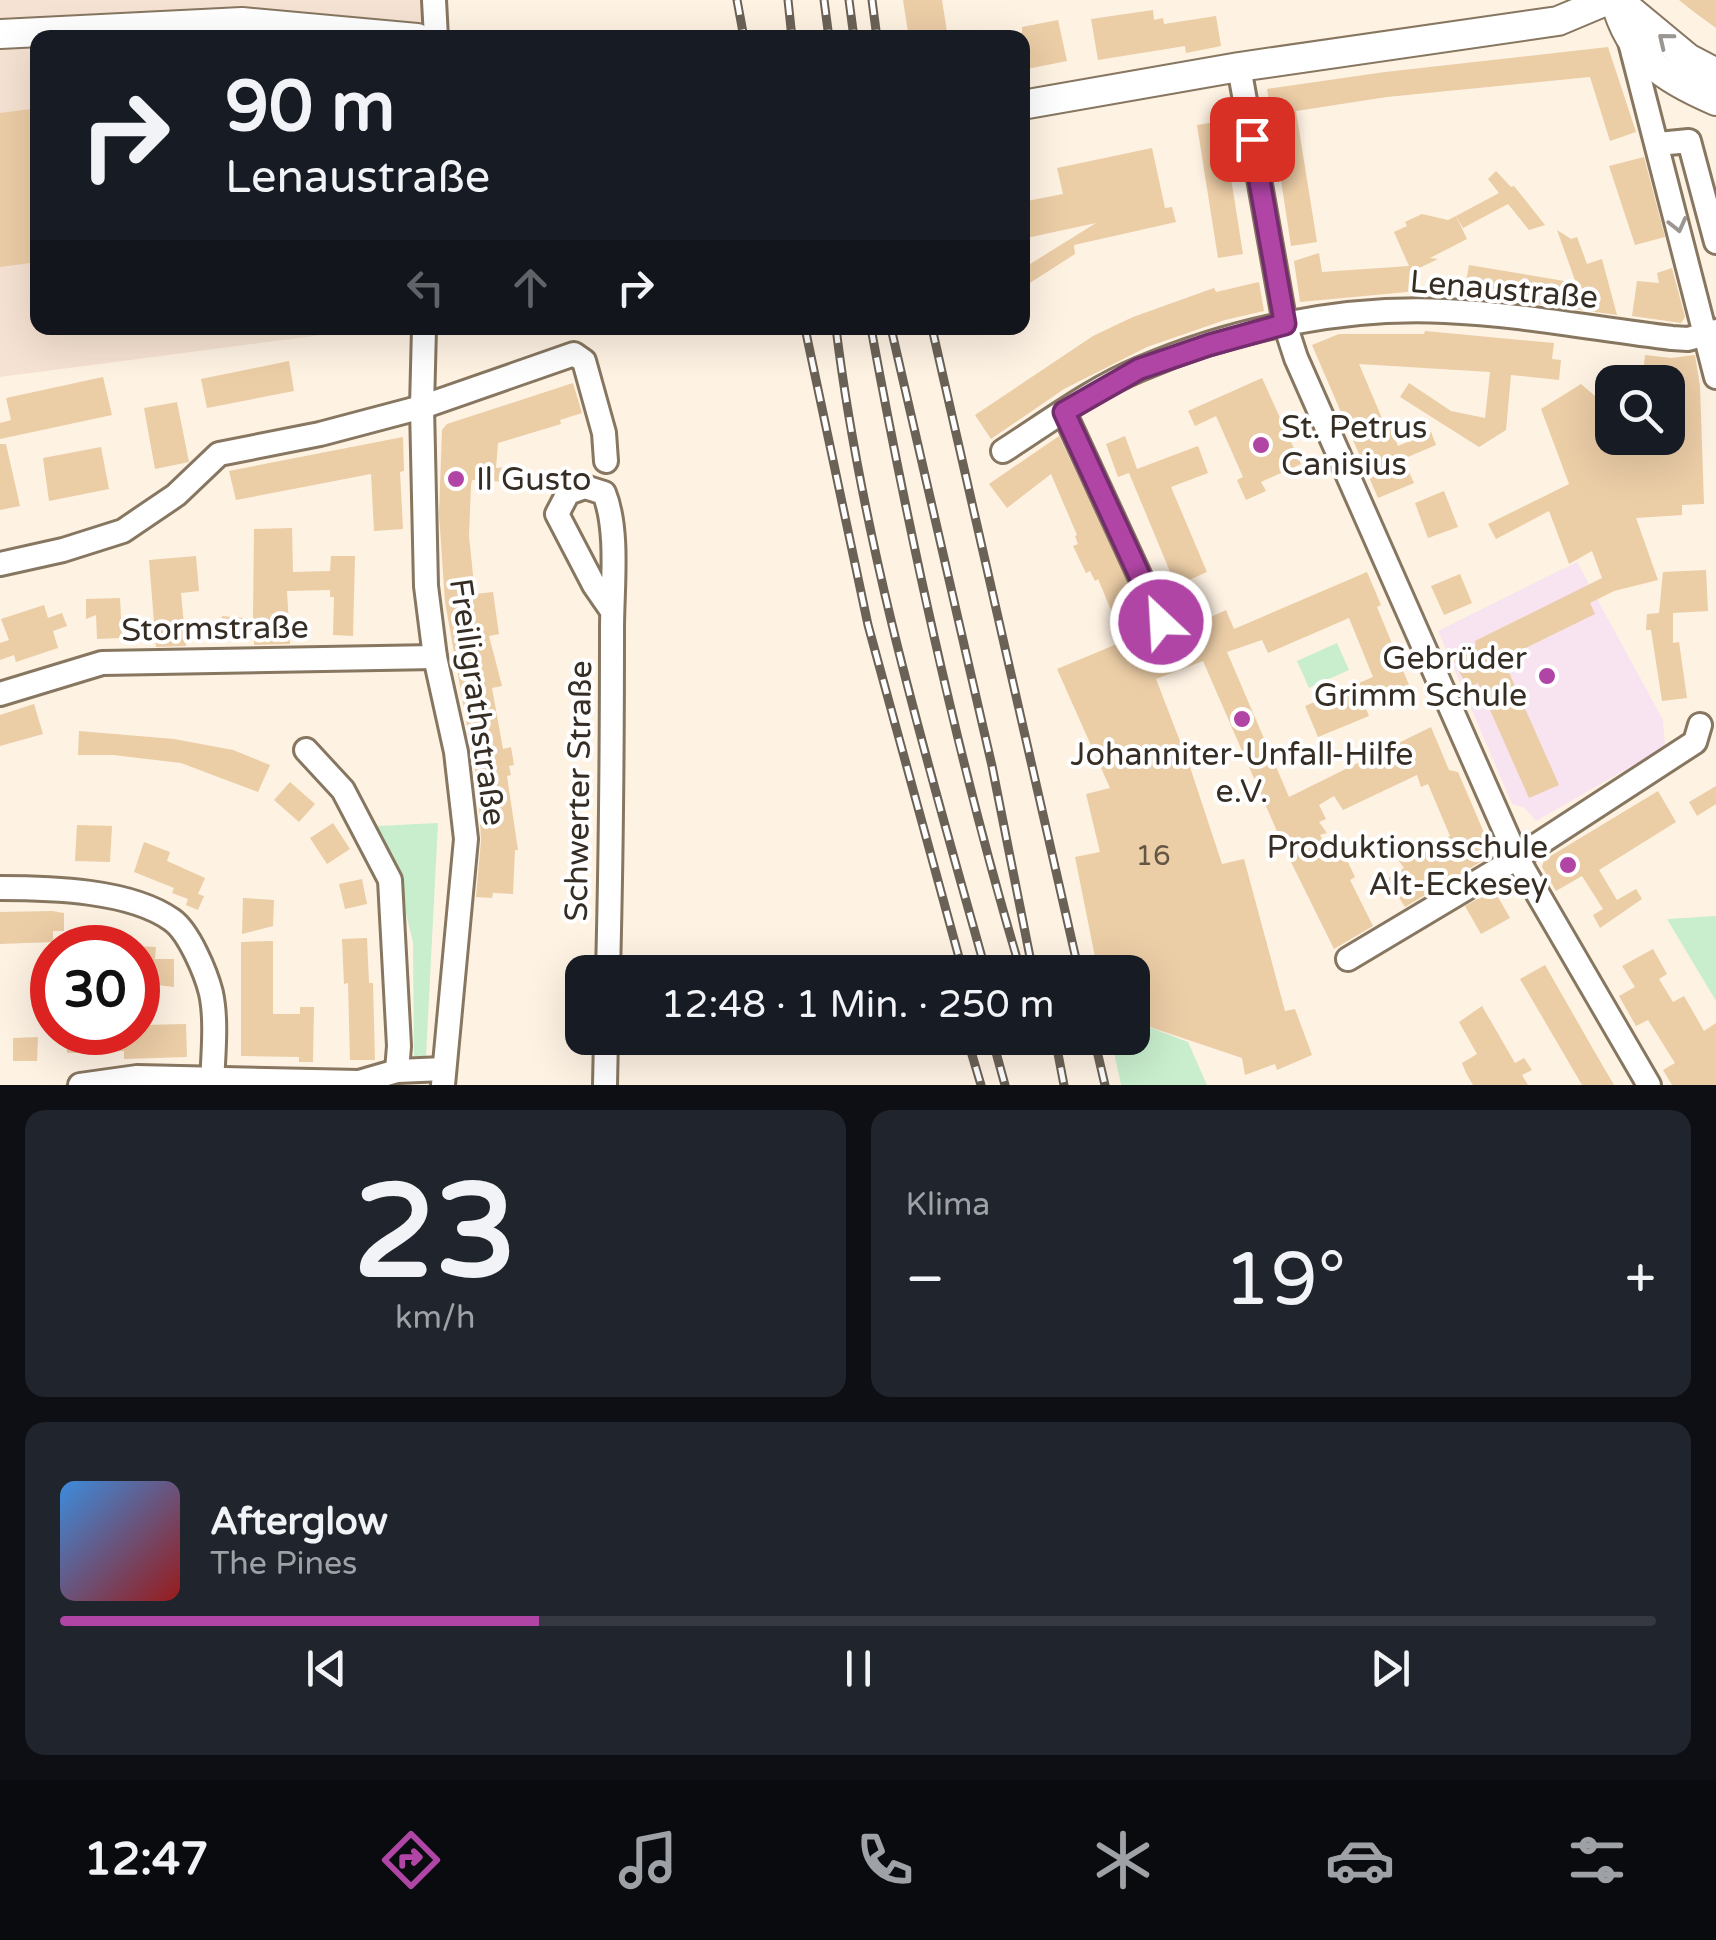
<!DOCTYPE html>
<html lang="de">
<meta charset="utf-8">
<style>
:root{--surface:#171b24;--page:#20242c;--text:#f1f3f6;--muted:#9ea1a6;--line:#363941;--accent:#b145a6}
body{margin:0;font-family:"Varela Round",sans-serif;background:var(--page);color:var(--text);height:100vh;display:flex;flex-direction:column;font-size:38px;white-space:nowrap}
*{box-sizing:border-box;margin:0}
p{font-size:32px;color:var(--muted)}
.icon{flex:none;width:55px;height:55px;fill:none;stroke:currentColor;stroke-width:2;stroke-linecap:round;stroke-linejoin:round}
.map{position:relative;height:1085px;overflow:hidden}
.side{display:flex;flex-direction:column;gap:25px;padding:25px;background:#0d0f14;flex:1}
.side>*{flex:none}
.hud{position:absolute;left:30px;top:30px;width:1000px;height:305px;border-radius:20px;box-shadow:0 10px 40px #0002;background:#171b24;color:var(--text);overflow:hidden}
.buttons{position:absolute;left:1595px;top:365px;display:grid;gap:20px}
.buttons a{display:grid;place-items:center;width:90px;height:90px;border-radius:20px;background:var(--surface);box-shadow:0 10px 40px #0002;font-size:50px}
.speed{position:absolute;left:30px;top:925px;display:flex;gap:20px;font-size:50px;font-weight:700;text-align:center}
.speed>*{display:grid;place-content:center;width:130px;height:130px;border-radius:50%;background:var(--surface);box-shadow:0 10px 40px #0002;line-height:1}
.speed .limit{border:15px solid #d22;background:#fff;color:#111}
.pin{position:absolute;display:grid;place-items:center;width:85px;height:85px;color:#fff;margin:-42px;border-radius:20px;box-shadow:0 5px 15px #0006}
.me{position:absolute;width:110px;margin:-55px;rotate:335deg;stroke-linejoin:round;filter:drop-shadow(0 0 8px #0008)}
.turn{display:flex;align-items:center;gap:35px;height:210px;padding:0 30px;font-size:45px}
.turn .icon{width:130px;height:130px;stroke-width:2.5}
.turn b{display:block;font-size:70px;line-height:85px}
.lanes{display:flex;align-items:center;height:95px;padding:0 30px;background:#0003;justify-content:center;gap:50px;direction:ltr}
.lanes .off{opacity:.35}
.big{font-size:75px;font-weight:600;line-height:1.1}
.side .tile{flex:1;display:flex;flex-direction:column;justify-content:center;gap:15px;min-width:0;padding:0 35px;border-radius:20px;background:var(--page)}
.side .dial{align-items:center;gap:0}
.dial b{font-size:130px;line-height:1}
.song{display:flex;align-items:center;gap:30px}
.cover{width:120px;height:120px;border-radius:15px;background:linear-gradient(135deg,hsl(210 70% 55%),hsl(0 70% 35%))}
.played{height:10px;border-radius:5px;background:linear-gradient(90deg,var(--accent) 30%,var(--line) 30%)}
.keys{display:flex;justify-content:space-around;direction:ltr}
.heat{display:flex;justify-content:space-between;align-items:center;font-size:55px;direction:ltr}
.side .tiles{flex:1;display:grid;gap:25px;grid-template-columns:1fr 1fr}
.tile:last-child{grid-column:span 2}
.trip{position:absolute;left:565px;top:955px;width:585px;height:100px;border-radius:20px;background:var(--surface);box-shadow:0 10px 40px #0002;font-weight:600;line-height:100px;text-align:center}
.tabs{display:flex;height:160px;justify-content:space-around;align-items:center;background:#090b0e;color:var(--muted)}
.tabs .icon{width:70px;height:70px}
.tabs .active{color:var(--accent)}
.tabs b{font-size:45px;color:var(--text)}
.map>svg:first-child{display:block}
.commercial{fill:#f6e2d2}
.education{fill:#f8e3f1}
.green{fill:#c8eecd}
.building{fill:#ebcda6}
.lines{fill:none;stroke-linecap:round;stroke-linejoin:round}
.minor-casing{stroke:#877660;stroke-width:28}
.major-casing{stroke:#877660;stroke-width:32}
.minor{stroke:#fff;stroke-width:22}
.major{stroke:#fff;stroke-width:28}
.rail-casing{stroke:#6b6257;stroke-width:9}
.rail{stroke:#fff;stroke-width:5;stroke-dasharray:15;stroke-linecap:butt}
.oneway{stroke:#9a9692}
.route-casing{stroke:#732d6c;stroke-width:25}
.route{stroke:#b145a6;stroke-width:18}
.poi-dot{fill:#b145a6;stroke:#fff;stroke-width:4}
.labels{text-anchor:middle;stroke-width:8;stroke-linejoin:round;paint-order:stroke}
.number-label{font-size:28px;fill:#635645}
.street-label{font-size:32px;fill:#362e25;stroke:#fff}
.poi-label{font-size:32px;fill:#362e25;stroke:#fff;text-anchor:start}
</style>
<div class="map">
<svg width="1716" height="1085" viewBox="0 0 1716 1085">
<rect width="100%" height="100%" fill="#fef2e3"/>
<!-- commercial -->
<path class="commercial" d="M 0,0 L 434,0 L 436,37 L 38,38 L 38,328 L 357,328 L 329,334 L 0,377 Z"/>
<!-- education -->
<path class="education" d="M 1577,562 L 1663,720 L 1665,747 L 1536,821 L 1525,808 L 1512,804 L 1438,631 Z"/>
<!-- green -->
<g class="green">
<path d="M 1337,643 L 1349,670 L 1309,688 L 1297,661 Z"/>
<path d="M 438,823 L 426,1056 L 414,1056 L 413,942 L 392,858 L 377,826 Z"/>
<path d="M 1716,916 L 1716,1001 L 1667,919 Z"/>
<path d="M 1133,1021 L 1188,1042 L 1207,1085 L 1121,1085 L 1111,1038 L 1132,1038 Z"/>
</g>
<!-- building -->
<g class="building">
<path d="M 903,0 L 942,0 L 948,38 L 909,38 Z"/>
<path d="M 1679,0 L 1716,0 L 1716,28 L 1694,12 Z"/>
<path d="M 1153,10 L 1154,20 L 1163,18 L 1164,24 L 1216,16 L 1221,46 L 1186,53 L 1185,46 L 1098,60 L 1091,19 Z"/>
<path d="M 1058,20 L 1067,61 L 1022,70 L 1022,27 Z"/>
<path d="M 1608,47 L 1636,132 L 1610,141 L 1590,77 L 1387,97 L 1296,111 L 1317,242 L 1291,246 L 1267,89 L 1385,72 Z"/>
<path d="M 38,108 L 38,262 L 0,267 L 0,113 Z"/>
<path d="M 1222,121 L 1243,254 L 1218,258 L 1197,125 Z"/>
<path d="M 1152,148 L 1165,208 L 1172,207 L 1176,222 L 1074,245 L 1075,254 L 1022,288 L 1022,269 L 1096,223 L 1022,239 L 1022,202 L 1063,194 L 1057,168 Z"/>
<path d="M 1644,157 L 1665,237 L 1635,245 L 1609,166 Z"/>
<path d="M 1496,171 L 1511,187 L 1514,186 L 1545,225 L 1529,230 L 1508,204 L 1463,228 L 1456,216 L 1499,193 L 1488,179 Z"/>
<path d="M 1422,214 L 1448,220 L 1456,216 L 1467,239 L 1430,258 L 1438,259 L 1417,269 L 1418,291 L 1300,302 L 1294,261 L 1319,253 L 1322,272 L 1409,266 L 1394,232 L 1407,226 L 1405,222 Z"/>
<path d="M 1557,230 L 1571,239 L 1577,237 L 1587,264 L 1602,259 L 1617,315 L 1464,294 L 1469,265 L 1576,283 Z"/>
<path d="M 1672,268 L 1685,317 L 1681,323 L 1632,316 L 1637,281 L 1659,283 L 1657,273 Z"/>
<path d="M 1259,282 L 1264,311 L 1225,320 L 1147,347 L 1064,389 L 991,439 L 975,415 L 1093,336 L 1133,317 L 1214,288 L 1216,292 Z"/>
<path d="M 1425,331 L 1554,343 L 1552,359 L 1561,360 L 1559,380 L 1511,375 L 1506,430 L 1479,447 L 1400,397 L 1409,383 L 1451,411 L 1485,418 L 1490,372 L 1359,364 L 1384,423 L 1386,419 L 1398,446 L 1431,432 L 1436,445 L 1403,459 L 1414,483 L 1378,498 L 1312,345 L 1339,334 L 1424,334 Z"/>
<path d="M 1645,355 L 1671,358 L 1695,355 L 1700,386 L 1704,504 L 1682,505 L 1682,515 L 1636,518 L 1658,580 L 1614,591 L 1590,603 L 1595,614 L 1503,659 L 1559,785 L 1529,798 L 1478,683 L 1468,688 L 1453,660 L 1476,646 L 1475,641 L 1602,578 L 1592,551 L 1569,564 L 1549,511 L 1496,539 L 1488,524 L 1569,484 L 1541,409 L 1581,384 L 1595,396 L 1612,394 L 1612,438 L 1668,438 L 1668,406 L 1678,405 L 1674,378 L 1643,374 Z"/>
<path d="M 289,361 L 294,391 L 207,408 L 201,379 Z"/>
<path d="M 103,377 L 112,415 L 0,439 L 0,423 L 11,420 L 6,398 Z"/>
<path d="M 1262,378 L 1301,464 L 1261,482 L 1266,491 L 1246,500 L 1237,480 L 1243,477 L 1216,416 L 1195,426 L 1188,411 Z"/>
<path d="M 573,383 L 582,413 L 560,420 L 561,424 L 498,443 L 496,468 L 507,467 L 507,482 L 472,480 L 471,485 L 469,536 L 475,594 L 493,592 L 499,634 L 489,636 L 502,686 L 492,688 L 503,749 L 511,747 L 514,765 L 509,766 L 511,775 L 507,776 L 518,850 L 515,850 L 513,894 L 493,893 L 492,898 L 476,897 L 481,840 L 478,787 L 445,602 L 439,514 L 442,430 L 447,424 Z"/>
<path d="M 177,402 L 189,462 L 155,469 L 144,408 Z"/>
<path d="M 1059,436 L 1156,642 L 1226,610 L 1234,629 L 1367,572 L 1381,605 L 1377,607 L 1409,685 L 1364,704 L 1369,716 L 1318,737 L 1305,706 L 1373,677 L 1349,618 L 1268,653 L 1262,640 L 1227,652 L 1289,797 L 1431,727 L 1449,770 L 1458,772 L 1491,849 L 1487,858 L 1405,907 L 1387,879 L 1404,868 L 1399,861 L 1417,850 L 1421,855 L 1450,836 L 1428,784 L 1421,787 L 1417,775 L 1343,810 L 1334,796 L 1319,805 L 1326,819 L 1319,822 L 1327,833 L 1320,835 L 1334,861 L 1345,856 L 1355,877 L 1350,880 L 1373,926 L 1334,949 L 1286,852 L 1203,661 L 1156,679 L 1190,767 L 1222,864 L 1244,859 L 1285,1011 L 1295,1009 L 1312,1055 L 1277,1070 L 1275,1064 L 1245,1075 L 1242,1058 L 1132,1021 L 1132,972 L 1098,972 L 1075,857 L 1100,852 L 1086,794 L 1110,788 L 1057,669 L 1124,641 L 1098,579 L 1095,581 L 1090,571 L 1086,573 L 1073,546 L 1078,544 L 1075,536 L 1077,535 L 1051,474 L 1007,508 L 989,484 Z"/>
<path d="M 1125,436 L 1137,469 L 1198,446 L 1208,473 L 1171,487 L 1207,572 L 1176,586 L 1129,473 L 1118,477 L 1106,444 Z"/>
<path d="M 403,437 L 404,471 L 400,472 L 403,529 L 374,531 L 371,474 L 236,500 L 229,471 Z"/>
<path d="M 0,444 L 6,444 L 20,506 L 0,510 Z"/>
<path d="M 101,447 L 109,489 L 49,501 L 43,458 Z"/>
<path d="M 1444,491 L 1458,527 L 1428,538 L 1415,503 Z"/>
<path d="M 292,528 L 293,572 L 330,571 L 331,556 L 355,556 L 353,636 L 333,635 L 334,597 L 330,597 L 330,590 L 287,591 L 290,644 L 254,645 L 254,634 L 220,631 L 222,616 L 253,619 L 254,529 Z"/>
<path d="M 196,556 L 199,591 L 181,593 L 186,646 L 156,647 L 149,560 Z"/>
<path d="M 1706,570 L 1708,611 L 1673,613 L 1673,643 L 1679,642 L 1687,698 L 1662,701 L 1651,630 L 1646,630 L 1647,614 L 1659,613 L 1663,572 Z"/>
<path d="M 1460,574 L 1472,603 L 1444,615 L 1431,586 Z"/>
<path d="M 120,598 L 122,638 L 97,639 L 96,615 L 86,619 L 86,599 Z"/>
<path d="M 44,605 L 48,618 L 62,613 L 67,626 L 53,631 L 58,648 L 16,662 L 14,655 L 0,660 L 0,643 L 9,640 L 1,619 Z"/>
<path d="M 34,704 L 43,734 L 0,746 L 0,715 Z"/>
<path d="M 79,731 L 174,739 L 233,750 L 270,765 L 258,792 L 181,763 L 113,755 L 78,755 Z"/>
<path d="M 290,782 L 315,804 L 299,822 L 274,800 Z"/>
<path d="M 1716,786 L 1716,804 L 1697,816 L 1689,802 Z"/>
<path d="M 1658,791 L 1676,822 L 1599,870 L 1617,900 L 1636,889 L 1642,899 L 1600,928 L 1593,915 L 1603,909 L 1582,876 L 1556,891 L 1542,867 L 1544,860 Z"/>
<path d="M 333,823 L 350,849 L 327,864 L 310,838 Z"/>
<path d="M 77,825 L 112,826 L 110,862 L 75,861 Z"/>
<path d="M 144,842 L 170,852 L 167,861 L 205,878 L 198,894 L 204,896 L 198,910 L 186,905 L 188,899 L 172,893 L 174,888 L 134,872 Z"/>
<path d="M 362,879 L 367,904 L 345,909 L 339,884 Z"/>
<path d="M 1494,890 L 1510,918 L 1481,934 L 1465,906 Z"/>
<path d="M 243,898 L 274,900 L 273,926 L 242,934 Z"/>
<path d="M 52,911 L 64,913 L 64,931 L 53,931 L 53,942 L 0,944 L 0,912 Z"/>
<path d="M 367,938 L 369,983 L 373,983 L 375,1060 L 350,1060 L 348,983 L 344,984 L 342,939 Z"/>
<path d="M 273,941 L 273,1014 L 300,1014 L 300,1007 L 314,1007 L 313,1062 L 299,1062 L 299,1057 L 241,1056 L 241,942 Z"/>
<path d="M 138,946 L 156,947 L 155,959 L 174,959 L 174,987 L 139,983 Z"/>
<path d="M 1653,949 L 1667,974 L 1659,979 L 1673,1002 L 1684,996 L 1704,1031 L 1716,1023 L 1716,1085 L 1672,1085 L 1663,1070 L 1675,1063 L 1648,1020 L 1636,1026 L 1619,996 L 1635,987 L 1622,966 Z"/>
<path d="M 1545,965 L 1593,1049 L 1614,1085 L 1582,1085 L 1520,979 Z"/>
<path d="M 1482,1006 L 1515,1063 L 1524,1058 L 1532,1070 L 1522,1075 L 1528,1085 L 1473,1085 L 1466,1073 L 1462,1063 L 1477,1054 L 1459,1022 Z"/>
<path d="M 186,1024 L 187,1057 L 124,1059 L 124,1051 L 67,1053 L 66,1032 L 138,1032 L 143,1025 Z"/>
<path d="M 38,1037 L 37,1061 L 13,1061 L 13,1038 Z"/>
</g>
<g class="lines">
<!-- minor casing -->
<g class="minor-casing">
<g id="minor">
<path d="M 434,0 L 436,38"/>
<path d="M 1630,42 L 1716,377"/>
<path d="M 1239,67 L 1285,324 L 1296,358 L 1517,858 L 1649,1085"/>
<path d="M 1658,144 L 1689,141 L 1716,242"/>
<path d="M 424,328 L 422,407 L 426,586 L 435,657 L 456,752 L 466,839 L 443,1085"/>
<path d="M 1064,412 L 1161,622"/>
<path d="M 1003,451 C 1047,423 1092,389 1140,369 C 1233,329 1344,306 1445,311 C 1519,314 1597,329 1672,338 L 1688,339 L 1716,331"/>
<path d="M 0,564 L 63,550 L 123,531 L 176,495 L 219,454 L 320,434 L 422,407 L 574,354 L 584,361 L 604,433 L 606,461"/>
<path d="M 0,694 L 102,663 L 435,657"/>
<path d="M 306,750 L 343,790 L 390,880 L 399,1046 L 397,1071"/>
<path d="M 0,888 C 50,888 130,890 172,920 C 189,932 206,973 211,993 C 217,1021 213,1056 212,1085"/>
<path d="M 1348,959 L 1517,858 L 1695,742 L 1700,725"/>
<path d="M 608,972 C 611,858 612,744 612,629 C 612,588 619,530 604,493 L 585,487 L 568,493 L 557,514 L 594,585 L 612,611"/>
<path d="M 80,1085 L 137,1077 L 359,1082 L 397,1071 L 444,1069"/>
<path d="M 605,1085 L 606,1038"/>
</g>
</g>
<!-- major casing -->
<g class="major-casing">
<g id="major">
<path d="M 1615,0 C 1629,56 1664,79 1716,101"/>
<path d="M 1618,0 L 1688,58 L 1716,73"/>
<path d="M 0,34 L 242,22 L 417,38"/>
<path d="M 1022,105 L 1239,67 L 1558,21 L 1608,0"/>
</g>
</g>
<!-- minor -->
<use href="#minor" class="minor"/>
<!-- major -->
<use href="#major" class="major"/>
<!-- rail casing -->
<g class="rail-casing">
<g id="rail">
<path d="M 737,0 L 744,38"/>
<path d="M 788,0 L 792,38"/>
<path d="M 824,0 L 829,38"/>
<path d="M 849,0 L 854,38"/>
<path d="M 872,0 L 877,38"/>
<path d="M 805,328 L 868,625 L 963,972"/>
<path d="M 836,328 C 863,547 927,760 986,972"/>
<path d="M 871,328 C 911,544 958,761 1021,972"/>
<path d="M 891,328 L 992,766 L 1032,967"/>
<path d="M 932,328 L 1079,972"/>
<path d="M 967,1038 L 981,1085"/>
<path d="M 992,1038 L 1005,1085"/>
<path d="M 1055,1038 L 1064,1085"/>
<path d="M 1094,1038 L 1105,1085"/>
</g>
</g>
<!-- rail -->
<use href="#rail" class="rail"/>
</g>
<!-- one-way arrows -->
<defs><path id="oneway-chevron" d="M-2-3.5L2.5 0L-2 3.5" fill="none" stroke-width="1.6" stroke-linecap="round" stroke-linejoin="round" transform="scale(2.5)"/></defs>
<g class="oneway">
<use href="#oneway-chevron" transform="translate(1665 40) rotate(-141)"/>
<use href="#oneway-chevron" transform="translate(1678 225) rotate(76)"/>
</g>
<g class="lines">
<!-- route casing -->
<g class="route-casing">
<path id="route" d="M 1161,622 L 1064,412 L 1139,369 L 1209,345 L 1285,324 L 1252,139"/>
</g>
<!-- route -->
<use href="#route" class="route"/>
</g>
<!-- markers -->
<g class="poi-dot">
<circle cx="1261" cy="445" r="10"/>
<circle cx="456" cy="479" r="10"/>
<circle cx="1547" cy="676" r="10"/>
<circle cx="1242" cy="719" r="10"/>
<circle cx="1568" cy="865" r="10"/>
</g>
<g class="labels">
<!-- number labels -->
<g class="number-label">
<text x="1153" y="865">16</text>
</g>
<!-- street labels -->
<g class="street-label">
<text transform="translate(1504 289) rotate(5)" y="11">Lenaustraße</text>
<text transform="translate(215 628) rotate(-1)" y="11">Stormstraße</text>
<text transform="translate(478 702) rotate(82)" y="11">Freiligrathstraße</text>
<text transform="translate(578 791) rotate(-89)" y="11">Schwerter Straße</text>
</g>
<!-- poi labels -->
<g class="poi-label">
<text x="1281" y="438">St. Petrus<tspan x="1281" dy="37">Canisius</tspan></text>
<text x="476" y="490">Il Gusto</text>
<text x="1527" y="669" text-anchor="end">Gebrüder<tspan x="1527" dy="37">Grimm Schule</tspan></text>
<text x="1242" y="765" text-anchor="middle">Johanniter-Unfall-Hilfe<tspan x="1242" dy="37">e.V.</tspan></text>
<text x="1548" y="858" text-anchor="end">Produktionsschule<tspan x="1548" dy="37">Alt-Eckesey</tspan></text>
</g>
</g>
</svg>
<div class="buttons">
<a><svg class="icon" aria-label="search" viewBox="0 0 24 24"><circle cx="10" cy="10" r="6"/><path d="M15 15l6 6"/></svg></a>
</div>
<div class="speed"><div class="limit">30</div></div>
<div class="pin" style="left:1252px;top:139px;background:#d93025"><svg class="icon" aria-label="arrive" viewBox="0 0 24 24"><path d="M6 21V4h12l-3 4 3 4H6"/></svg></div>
<svg class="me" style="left:1161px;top:622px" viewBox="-20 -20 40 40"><circle r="17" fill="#b145a6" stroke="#fff" stroke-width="3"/><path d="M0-11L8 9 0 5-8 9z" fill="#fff"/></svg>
<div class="trip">12:48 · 1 Min. · 250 m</div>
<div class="hud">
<div class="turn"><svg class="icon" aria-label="right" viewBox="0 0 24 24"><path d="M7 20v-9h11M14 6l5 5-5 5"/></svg><div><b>90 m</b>Lenaustraße</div></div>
<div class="lanes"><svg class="icon off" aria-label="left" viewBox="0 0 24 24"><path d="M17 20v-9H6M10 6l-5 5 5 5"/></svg><svg class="icon off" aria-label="ahead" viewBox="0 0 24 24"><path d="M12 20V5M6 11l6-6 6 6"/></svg><svg class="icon" aria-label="right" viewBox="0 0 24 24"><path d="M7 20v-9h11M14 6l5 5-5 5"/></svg></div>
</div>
</div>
<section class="side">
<div class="tiles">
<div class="tile dial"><b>23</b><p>km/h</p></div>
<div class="tile"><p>Klima</p>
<div class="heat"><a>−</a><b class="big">19°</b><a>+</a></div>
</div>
<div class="tile">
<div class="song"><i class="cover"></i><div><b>Afterglow</b><p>The Pines</p></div></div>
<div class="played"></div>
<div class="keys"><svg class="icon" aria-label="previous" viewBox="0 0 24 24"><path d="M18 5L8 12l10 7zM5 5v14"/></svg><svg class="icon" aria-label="pause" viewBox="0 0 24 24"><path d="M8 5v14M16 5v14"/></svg><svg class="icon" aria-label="next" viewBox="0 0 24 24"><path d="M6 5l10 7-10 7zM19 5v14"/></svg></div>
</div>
</div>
</section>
<nav class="tabs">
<b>12:47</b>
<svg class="icon active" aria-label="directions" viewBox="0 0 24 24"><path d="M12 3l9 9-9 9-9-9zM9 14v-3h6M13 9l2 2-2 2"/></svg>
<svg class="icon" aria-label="music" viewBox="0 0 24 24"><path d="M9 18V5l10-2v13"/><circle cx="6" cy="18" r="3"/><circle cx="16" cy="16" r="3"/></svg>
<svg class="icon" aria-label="phone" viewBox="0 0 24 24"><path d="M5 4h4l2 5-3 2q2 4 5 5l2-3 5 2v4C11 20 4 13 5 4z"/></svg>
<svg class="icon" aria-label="climate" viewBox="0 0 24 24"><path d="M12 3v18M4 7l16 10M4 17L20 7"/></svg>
<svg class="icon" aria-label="car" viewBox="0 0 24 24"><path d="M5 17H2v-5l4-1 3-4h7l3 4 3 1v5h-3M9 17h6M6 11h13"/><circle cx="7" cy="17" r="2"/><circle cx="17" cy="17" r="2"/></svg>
<svg class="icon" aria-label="filters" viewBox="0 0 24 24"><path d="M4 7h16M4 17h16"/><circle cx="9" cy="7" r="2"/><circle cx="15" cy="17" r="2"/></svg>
</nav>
